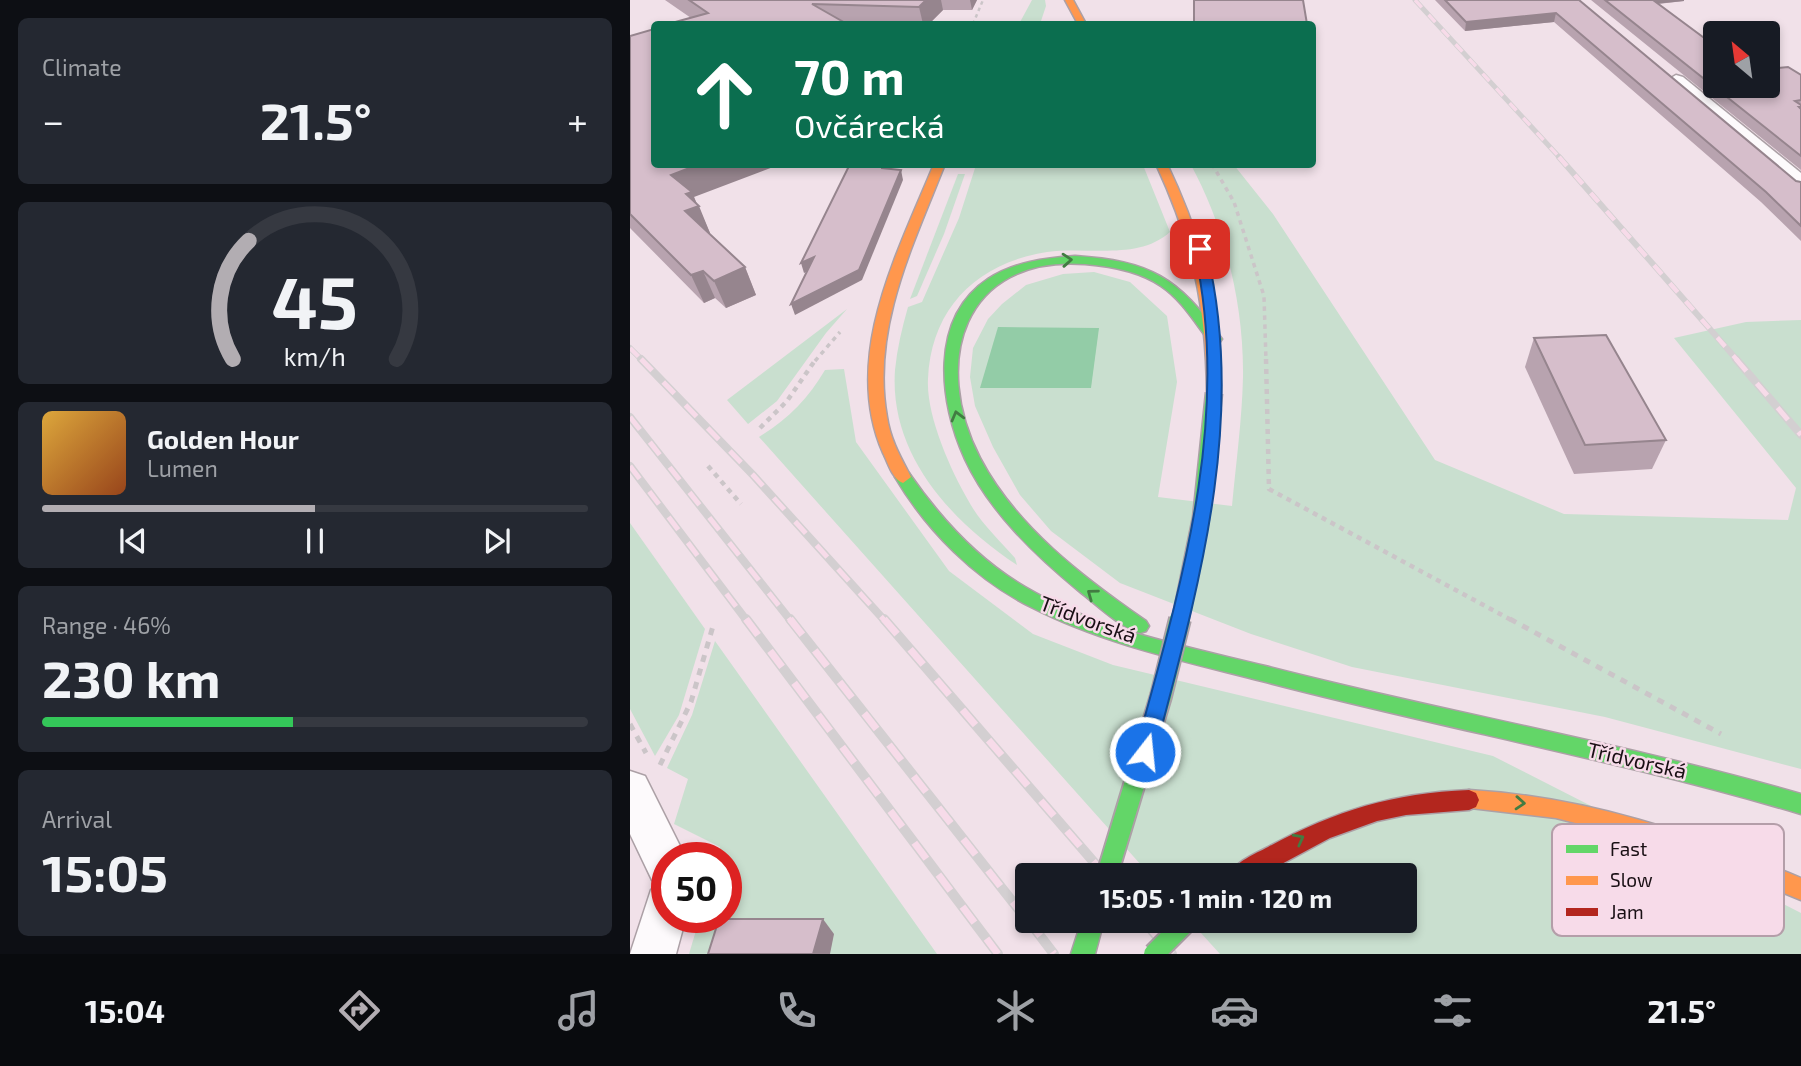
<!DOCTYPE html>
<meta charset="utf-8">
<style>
:root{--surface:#171b24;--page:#242831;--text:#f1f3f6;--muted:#9ea1a6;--line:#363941;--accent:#b2adb2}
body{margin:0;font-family:"Exo 2",sans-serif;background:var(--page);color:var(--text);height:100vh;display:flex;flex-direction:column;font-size:26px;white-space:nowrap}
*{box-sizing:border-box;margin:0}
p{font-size:23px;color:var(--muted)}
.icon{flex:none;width:38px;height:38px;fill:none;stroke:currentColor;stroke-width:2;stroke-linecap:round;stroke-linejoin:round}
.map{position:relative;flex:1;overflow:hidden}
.panel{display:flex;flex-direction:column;gap:18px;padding:18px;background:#0d0f14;width:630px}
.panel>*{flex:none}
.hud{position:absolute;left:21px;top:21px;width:665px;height:147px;border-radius:7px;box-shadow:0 4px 10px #0003;background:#0b6e4f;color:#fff;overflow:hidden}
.needle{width:46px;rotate:331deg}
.fabs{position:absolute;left:1073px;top:21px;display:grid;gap:14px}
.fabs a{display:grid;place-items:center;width:77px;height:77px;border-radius:7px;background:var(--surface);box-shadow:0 4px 10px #0003;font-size:35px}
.speed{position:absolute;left:21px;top:842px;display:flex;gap:14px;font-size:35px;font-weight:700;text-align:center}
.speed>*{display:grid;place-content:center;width:91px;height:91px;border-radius:50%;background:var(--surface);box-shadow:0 4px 10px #0003;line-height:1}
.speed .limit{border:10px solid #d22;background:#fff;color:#111}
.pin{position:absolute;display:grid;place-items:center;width:60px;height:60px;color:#fff;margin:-30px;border-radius:14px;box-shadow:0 4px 10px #0006}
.me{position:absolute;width:77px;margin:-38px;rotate:16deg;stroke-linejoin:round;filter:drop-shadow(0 0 5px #0008)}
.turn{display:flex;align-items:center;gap:24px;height:147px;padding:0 28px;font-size:32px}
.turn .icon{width:91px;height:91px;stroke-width:2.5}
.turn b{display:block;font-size:49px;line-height:60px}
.big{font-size:52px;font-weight:700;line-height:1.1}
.panel .widget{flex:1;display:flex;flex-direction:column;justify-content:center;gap:10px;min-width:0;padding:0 24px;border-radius:10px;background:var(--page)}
.panel .dial{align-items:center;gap:0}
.dial svg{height:182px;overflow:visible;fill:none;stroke:var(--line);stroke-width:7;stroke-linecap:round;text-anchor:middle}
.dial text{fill:var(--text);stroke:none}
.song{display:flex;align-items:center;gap:21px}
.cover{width:84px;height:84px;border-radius:10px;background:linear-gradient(135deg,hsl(40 70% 55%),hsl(20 70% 35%))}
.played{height:7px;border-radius:4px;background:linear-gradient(90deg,var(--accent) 50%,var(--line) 50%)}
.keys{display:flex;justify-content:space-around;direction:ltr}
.heat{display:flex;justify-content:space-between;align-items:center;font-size:38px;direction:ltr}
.charge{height:10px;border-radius:5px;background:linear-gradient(90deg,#34c759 46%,var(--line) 0)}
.trip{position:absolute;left:385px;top:863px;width:402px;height:70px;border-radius:7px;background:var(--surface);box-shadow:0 4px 10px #0003;font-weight:700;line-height:70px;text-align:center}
.tabs{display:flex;height:112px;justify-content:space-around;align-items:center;background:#090b0e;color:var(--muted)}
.tabs .icon{width:49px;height:49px}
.tabs .on{color:var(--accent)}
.tabs b{font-size:32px;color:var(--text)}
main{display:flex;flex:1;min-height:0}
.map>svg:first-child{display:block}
.green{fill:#c9dfcf}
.water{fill:#93cca7}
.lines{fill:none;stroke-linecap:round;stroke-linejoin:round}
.street-casing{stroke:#aca0a6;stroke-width:3}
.fast-casing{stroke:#aca0a6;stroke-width:3}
.slow-casing{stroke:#aca0a6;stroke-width:3}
.jam-casing{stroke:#aca0a6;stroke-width:3}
.path-far3{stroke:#cbc5c8;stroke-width:2.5;stroke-dasharray:3.5 3.5;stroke-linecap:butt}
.path-far2{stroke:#cbc5c8;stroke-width:3.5;stroke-dasharray:4.5 4.5;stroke-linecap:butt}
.path-far1{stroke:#cbc5c8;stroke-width:4.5;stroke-dasharray:5 5;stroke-linecap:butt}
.path{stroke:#cbc5c8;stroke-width:5;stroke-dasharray:7 7;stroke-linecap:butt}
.street{fill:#fdfafc;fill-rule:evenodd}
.fast{fill:#63d668;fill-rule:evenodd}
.slow{fill:#ff974d;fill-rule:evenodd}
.jam{fill:#b3261e;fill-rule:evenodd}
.rail-far3-casing{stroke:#d3cfd1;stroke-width:5}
.rail-far2-casing{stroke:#d3cfd1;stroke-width:6}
.rail-far1-casing{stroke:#d3cfd1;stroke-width:8}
.rail-casing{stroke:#d3cfd1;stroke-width:10}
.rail-far3{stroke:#f7dbe9;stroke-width:3.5;stroke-dasharray:10;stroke-linecap:butt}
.rail-far2{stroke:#f7dbe9;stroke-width:4.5;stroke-dasharray:12;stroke-linecap:butt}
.rail-far1{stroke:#f7dbe9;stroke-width:5;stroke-dasharray:16;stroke-linecap:butt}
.rail{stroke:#f7dbe9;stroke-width:7;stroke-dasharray:20;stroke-linecap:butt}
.fast-bridge-far1-casing{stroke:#aca0a6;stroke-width:19;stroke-linecap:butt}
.fast-bridge-casing{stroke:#aca0a6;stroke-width:24;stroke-linecap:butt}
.fast-bridge-far1{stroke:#63d668;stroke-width:16}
.fast-bridge{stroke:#63d668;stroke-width:20}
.wall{fill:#b8a3af}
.shaded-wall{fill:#96858e}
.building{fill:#d6becb;stroke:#96858e;stroke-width:2}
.oneway{stroke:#427c42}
.route{fill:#1a73e8;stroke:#114b97;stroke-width:2}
.labels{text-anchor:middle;stroke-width:5;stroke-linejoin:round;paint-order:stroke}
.street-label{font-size:21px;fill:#190f14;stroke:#f7dbe9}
.key{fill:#f7dbe9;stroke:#b49ea9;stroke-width:2}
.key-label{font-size:19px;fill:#190f14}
</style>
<main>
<section class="panel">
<div class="widget"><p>Climate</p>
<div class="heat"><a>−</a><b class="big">21.5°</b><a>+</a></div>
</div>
<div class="widget dial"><svg viewBox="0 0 100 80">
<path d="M14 69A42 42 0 1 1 86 69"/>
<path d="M14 69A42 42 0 0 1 21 17" stroke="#b2adb2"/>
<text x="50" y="56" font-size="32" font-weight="700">45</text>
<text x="50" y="72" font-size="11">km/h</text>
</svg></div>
<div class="widget">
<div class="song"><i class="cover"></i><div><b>Golden Hour</b><p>Lumen</p></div></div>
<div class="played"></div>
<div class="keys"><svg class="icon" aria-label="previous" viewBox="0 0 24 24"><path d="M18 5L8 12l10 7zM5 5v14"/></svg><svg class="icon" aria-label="pause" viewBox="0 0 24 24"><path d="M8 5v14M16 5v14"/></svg><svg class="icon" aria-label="next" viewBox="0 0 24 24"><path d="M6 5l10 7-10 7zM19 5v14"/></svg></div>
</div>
<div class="widget"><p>Range · 46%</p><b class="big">230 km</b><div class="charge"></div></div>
<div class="widget"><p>Arrival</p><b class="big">15:05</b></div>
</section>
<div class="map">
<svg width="1171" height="954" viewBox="0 0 1171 954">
<rect width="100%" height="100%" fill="#f1e1e9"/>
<!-- green -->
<g class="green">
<path d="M 402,0 L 415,0 L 416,6 L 410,24 L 389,24 Z"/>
<path d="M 346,165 L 513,165 L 540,232 C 508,261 457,246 417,252 C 347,263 301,308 298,379 C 296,415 320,469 338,500 C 349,521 369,540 385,558 L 387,565 C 322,522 259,455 265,370 C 267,349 272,328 278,307 L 292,302 L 329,218 Z"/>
<path d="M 561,165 L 604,165 L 643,214 L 805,460 L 934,514 L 1158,520 L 1166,488 L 1044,338 L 1116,322 L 1171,320 L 1171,769 L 975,717 L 722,667 L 621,634 L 490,583 L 421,531 L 390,495 L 363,447 L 345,406 L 340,377 L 343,348 L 358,319 L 372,304 L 396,285 L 433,274 L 464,272 L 500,282 L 537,316 L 547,382 L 528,497 L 602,506 C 606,463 612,420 613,377 C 614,304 595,228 561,165 Z"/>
<path d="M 328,174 L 335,174 L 314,234 L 287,296 L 280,299 Z"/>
<path d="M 217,309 L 196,333 L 147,401 L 118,424 L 97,400 Z"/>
<path d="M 214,369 L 226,442 L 319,571 L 403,634 L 483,665 L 863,756 L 1171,913 L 1171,954 L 590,954 L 560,921 L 775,920 L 775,875 L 520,875 L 129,437 C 158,419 178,399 195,370 Z"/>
<path d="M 0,523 L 75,629 L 49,715 L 25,756 L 0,709 Z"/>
<path d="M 85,641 L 307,954 L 59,954 L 70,917 L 96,917 L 96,858 L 88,857 L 90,847 L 44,824 L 58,779 L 37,768 L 62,715 Z"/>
</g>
<!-- water -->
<path class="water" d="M 368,327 L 469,328 L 461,388 L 350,388 Z"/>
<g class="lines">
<!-- street casing -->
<g class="street-casing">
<g id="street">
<path d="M 1046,75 L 1053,77 L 1171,173 L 1171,191 L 1163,189 L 1039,85 L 1036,81 Z"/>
<path d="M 0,771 L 15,776 L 56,858 L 37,858 L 37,917 L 56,917 L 46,954 L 0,954 L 21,890 L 34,885 L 22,880 L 0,834 Z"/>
</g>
</g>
<!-- fast casing -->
<g class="fast-casing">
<g id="fast">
<path d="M 445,256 C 520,261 548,277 592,339 L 590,342 L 580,342 C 565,323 552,300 531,286 C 509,271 481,266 455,264 C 332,255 301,363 350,458 C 386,527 454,578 516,621 L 519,626 L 516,631 L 510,633 C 488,626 467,605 449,591 C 405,555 359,511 335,459 C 309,403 299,318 358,279 C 384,262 415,258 445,256 Z"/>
<path d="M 273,471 L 279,473 C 310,518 347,559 395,587 C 468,630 554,646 635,666 C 813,712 994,743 1171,794 L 1171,814 C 993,761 811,728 632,681 C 554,661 473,644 401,607 C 345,579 297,531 265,477 Z"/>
<path d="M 452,920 L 474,920 L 465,954 L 441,954 Z"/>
</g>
</g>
<!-- slow casing -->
<g class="slow-casing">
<g id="slow">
<path d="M 435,0 L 443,0 L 456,24 L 448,24 Z"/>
<path d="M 304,164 L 315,164 C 283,245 241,329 257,417 C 260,439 271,458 281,477 L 273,483 C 262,479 258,462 253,453 C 211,357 268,252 304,164 Z"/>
<path d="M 526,164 L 537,164 C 575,244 589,305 591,393 L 584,398 L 577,393 C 576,305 563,244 526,164 Z"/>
<path d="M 839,790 C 959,797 1061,833 1171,878 L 1171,900 L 1091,867 L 1009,839 L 926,818 L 832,807 L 829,800 L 832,793 Z"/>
</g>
</g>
<!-- jam casing -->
<g class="jam-casing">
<path id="jam" d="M 839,790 L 846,793 L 849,800 L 846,807 L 839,810 L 776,815 L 747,821 L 700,838 L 631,875 L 600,875 C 606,861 625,854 638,847 C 704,811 763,793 839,790 Z"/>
</g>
<!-- path-far3 -->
<path class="path-far3" d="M 343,24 L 353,0"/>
<!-- path-far2 -->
<g class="path-far2">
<path d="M 582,164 L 604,202 L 634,296 L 636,361"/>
<path d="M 185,361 L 210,332"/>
</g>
<!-- path-far1 -->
<g class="path-far1">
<path d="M 636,359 L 639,489 L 883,621"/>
<path d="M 130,428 L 157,401 L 186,359"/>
<path d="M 78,466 L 111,504"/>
</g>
<!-- path -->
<g class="path">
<path d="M 880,619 L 1091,734"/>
<path d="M 0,724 L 16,753"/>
<path d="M 30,765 L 61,702 L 83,626"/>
</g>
<!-- street -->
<use href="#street" class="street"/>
<!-- fast -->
<use href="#fast" class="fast"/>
<!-- slow -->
<use href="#slow" class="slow"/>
<!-- jam -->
<use href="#jam" class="jam"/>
<!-- rail-far3 casing -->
<g class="rail-far3-casing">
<path id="rail-far3" d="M 785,0 L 931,159"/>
</g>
<!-- rail-far2 casing -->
<g class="rail-far2-casing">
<g id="rail-far2">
<path d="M 929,157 L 1108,361"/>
<path d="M 0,348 L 13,361"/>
</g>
</g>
<!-- rail-far1 casing -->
<g class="rail-far1-casing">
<g id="rail-far1">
<path d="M 11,359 L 123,475 L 255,621"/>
<path d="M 1106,359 L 1171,435"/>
<path d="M 0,417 L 161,621"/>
<path d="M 0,466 L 117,621"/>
</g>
</g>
<!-- rail casing -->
<g class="rail-casing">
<g id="rail">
<path d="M 116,619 L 368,954"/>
<path d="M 160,619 L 397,920"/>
<path d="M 254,619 L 475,875"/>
<path d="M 398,920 L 424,954"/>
<path d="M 513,920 L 542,954"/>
</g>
</g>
<!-- rail-far3 -->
<use href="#rail-far3" class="rail-far3"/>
<!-- rail-far2 -->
<use href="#rail-far2" class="rail-far2"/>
<!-- rail-far1 -->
<use href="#rail-far1" class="rail-far1"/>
<!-- rail -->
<use href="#rail" class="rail"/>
<!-- fast-bridge-far1 casing -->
<g class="fast-bridge-far1-casing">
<path id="fast-bridge-far1" d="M 550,621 L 571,518 L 584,393"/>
</g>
<!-- fast-bridge casing -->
<g class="fast-bridge-casing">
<g id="fast-bridge">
<path d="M 477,875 L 531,696 L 550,619"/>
<path d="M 524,954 L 558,920"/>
</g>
</g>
<!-- fast-bridge-far1 -->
<use href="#fast-bridge-far1" class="fast-bridge-far1"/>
<!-- fast-bridge -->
<use href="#fast-bridge" class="fast-bridge"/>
</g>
<!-- wall -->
<g class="wall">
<path d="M 35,0 L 347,0 L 342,10 L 313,10 L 299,24 L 38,24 L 61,18 Z"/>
<path d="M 805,0 L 949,0 L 1166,181 L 1171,182 L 1171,241 L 1131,202 L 924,22 L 835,31 Z"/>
<path d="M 961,0 L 1054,0 L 1054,1 L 1028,4 L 1085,86 L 1171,75 L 1171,170 Z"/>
<path d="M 0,36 L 64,197 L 80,233 L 79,233 L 115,267 L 126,295 L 96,308 L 85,298 L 74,303 L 0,228 Z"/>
<path d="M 904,338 L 1036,440 L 1022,469 L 944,474 L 895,367 Z"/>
</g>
<!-- shaded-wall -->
<g class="shaded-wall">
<path d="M 296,0 L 311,0 L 313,10 L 299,24 L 293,24 L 289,7 Z"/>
<path d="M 340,0 L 347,0 L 342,10 Z"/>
<path d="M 1017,0 L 1054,0 L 1054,1 L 1015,5 Z"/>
<path d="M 926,13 L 924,22 L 835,31 L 836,22 Z"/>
<path d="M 70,164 L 151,164 L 64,197 L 68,207 L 69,206 L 80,233 L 67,238 L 41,175 Z"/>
<path d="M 271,170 L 273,180 L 232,280 L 165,315 L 161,304 Z"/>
<path d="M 184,257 L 188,267 L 174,273 L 171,263 Z"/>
<path d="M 115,267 L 126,295 L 96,308 L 84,281 Z"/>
<path d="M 73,271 L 85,298 L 74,303 L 61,275 Z"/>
<path d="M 193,919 L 204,934 L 200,954 L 183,954 Z"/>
</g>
<!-- building -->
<g class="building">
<path d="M 59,0 L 296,0 L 289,7 L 182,4 L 217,24 L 38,24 L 78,13 Z"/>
<path d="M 564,0 L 673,0 L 677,24 L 564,24 Z"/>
<path d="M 815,0 L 949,0 L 1166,181 L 1171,182 L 1171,226 L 1136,192 L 926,13 L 836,22 Z"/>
<path d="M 975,0 L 1023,0 L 1085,46 L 1085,86 L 1138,86 L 1138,69 L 1158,67 L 1171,75 L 1171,100 L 1165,101 L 1171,105 L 1171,107 L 1169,107 L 1171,109 L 1171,156 Z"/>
<path d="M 24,29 L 24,164 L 70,164 L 41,175 L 62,192 L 56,194 L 69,206 L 55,211 L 115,267 L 84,281 L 73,271 L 61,275 L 0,214 L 0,36 Z"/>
<path d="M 219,166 L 252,166 L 252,168 L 271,170 L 229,270 L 161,304 L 184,257 L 171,263 Z"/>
<path d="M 976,335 L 1036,440 L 955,445 L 904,338 Z"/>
<path d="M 89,919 L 193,919 L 183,954 L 78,954 Z"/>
</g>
<!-- one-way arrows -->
<defs><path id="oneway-chevron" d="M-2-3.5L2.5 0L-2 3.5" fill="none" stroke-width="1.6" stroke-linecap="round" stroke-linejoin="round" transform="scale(1.75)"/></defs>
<g class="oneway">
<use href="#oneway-chevron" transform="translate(437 260) rotate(-4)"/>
<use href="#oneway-chevron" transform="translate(327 416) rotate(-105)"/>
<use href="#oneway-chevron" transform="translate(462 594) rotate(-144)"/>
<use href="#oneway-chevron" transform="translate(890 803) rotate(4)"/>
<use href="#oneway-chevron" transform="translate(669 839) rotate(-28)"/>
</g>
<!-- route -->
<path class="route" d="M 570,245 L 576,249 C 618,418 568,589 525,752 L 522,758 L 515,761 L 508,758 L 505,752 C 550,589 603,418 564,249 Z"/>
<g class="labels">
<!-- street labels -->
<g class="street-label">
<text transform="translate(458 620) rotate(20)" y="7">Třídvorská</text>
<text transform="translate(1007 761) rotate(13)" y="7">Třídvorská</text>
</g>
</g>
<!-- legend -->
<rect x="922" y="824" width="232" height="112" rx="10" class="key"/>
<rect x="936" y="845" width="32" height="8" fill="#63d668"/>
<rect x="936" y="876" width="32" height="9" fill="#ff974d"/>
<rect x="936" y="908" width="32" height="8" fill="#b3261e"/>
<g class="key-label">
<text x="980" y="856">Fast</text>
<text x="980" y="887">Slow</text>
<text x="980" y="919">Jam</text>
</g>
</svg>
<div class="fabs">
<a><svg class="needle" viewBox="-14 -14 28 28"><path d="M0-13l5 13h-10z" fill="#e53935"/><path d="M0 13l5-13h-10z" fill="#9ea1a6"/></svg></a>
</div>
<div class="speed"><div class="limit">50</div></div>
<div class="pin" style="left:570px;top:249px;background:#d93025"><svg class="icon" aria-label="arrive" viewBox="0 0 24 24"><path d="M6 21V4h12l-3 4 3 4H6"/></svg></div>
<svg class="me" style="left:515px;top:752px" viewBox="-20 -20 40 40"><circle r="17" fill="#1a73e8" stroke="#fff" stroke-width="3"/><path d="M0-11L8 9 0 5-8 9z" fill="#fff"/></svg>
<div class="trip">15:05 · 1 min · 120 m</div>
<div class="hud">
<div class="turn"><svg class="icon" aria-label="ahead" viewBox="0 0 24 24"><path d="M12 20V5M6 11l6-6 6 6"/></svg><div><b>70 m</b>Ovčárecká</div></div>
</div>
</div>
</main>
<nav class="tabs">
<b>15:04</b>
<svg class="icon on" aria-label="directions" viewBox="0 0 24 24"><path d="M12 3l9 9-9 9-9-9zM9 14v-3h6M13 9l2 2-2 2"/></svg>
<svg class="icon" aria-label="music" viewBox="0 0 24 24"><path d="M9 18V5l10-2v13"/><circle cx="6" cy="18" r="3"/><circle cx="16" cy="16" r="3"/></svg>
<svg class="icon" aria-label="phone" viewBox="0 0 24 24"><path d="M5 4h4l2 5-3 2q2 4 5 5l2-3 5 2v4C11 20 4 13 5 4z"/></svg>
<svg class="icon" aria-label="climate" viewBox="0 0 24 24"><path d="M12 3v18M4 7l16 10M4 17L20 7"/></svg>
<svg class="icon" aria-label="car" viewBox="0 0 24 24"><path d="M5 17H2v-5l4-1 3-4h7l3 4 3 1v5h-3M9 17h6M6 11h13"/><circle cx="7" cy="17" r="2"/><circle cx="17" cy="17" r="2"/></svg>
<svg class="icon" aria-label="filters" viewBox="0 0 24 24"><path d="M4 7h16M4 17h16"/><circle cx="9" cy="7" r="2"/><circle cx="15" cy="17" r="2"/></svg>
<b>21.5°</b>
</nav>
